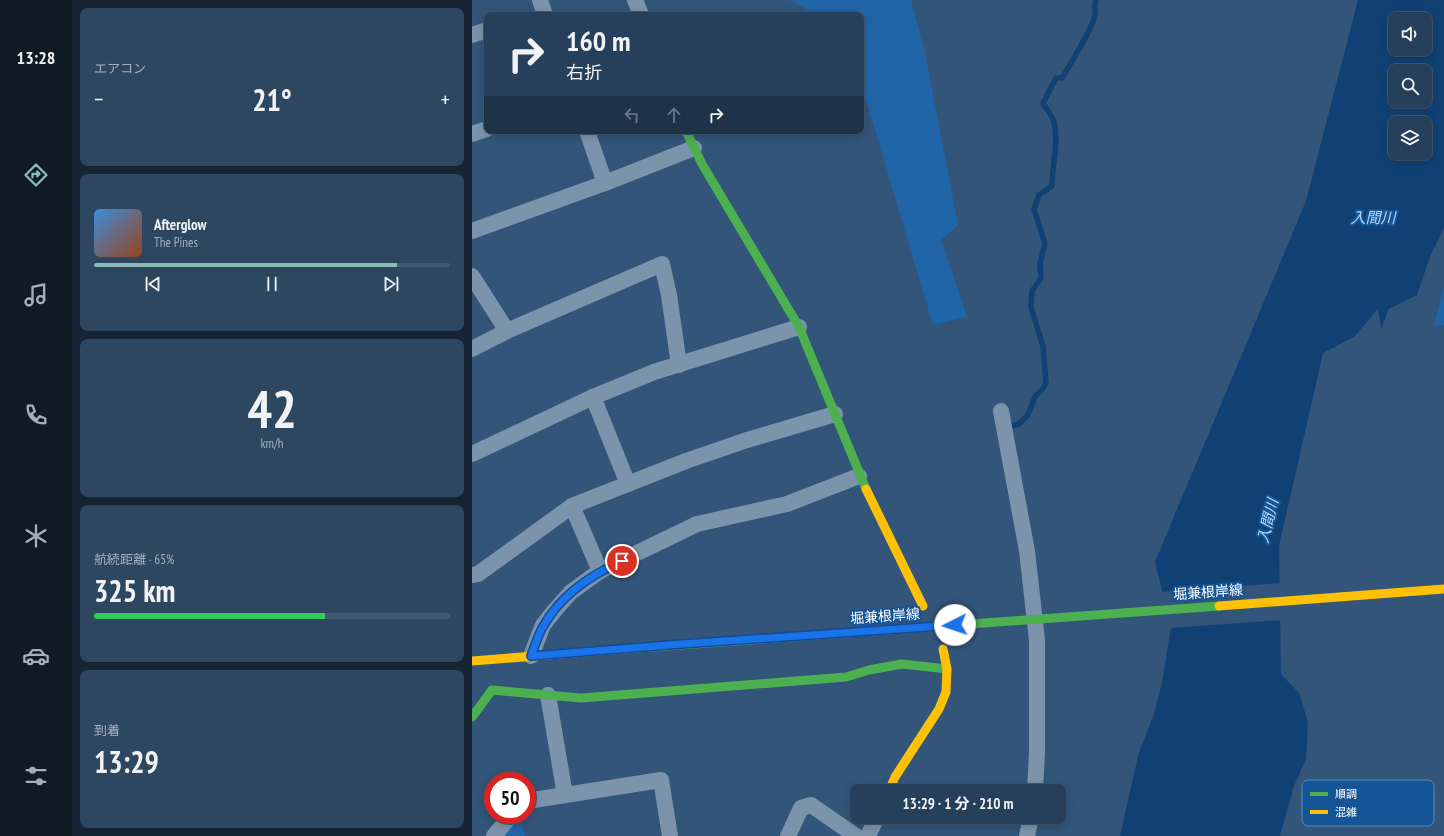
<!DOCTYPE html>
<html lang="ja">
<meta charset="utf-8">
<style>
:root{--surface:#26405b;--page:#2e4761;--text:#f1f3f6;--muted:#a4afbb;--line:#425971;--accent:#8bbbb9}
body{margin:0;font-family:"PT Sans Narrow","Noto Sans JP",sans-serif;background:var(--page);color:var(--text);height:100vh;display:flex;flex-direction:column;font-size:15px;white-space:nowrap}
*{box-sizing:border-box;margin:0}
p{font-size:13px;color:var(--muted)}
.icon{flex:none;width:22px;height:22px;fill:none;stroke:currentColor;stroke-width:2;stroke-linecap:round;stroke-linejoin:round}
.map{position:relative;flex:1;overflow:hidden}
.details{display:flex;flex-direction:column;gap:8px;padding:8px;background:#152332;width:400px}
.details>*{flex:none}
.banner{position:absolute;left:12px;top:12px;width:380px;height:122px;border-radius:8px;box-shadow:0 2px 10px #0003,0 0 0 1px var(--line);background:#26405b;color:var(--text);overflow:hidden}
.fabs{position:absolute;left:916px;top:12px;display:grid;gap:8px}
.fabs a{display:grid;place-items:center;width:44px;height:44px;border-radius:8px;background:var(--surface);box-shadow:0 2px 10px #0003,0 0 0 1px var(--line);font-size:20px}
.speed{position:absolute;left:12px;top:772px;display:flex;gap:8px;font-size:20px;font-weight:700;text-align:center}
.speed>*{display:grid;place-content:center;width:52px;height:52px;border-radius:50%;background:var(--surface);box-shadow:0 2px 10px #0003,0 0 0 1px var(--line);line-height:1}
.speed .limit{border:6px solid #d22;background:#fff;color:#111}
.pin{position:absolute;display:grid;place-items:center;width:34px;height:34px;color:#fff;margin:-17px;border:2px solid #fff;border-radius:50%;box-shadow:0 1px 4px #0007}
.me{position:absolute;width:44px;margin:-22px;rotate:266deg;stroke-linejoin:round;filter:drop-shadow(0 0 3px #0008)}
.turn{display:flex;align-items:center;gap:14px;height:84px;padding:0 16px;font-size:18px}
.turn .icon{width:52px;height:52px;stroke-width:2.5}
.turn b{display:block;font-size:28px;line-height:34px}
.lanes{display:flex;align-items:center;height:38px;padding:0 16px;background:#0003;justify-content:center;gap:20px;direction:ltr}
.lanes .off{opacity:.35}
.big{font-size:30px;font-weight:700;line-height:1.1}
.details .widget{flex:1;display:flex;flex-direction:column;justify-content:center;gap:6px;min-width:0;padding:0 14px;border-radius:8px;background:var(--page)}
.details .dial{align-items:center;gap:0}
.dial b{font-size:52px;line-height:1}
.song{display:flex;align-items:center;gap:12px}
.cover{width:48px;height:48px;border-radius:6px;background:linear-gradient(135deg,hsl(210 70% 55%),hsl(20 70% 35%))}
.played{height:4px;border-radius:2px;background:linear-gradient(90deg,var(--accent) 85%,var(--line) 85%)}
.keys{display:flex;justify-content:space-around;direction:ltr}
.heat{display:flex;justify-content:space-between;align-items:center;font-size:22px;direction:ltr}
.charge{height:6px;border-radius:3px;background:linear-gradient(90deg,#34c759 65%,var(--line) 0)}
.trip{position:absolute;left:378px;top:784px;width:216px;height:40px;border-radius:8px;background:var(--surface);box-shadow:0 2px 10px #0003,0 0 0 1px var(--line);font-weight:700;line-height:40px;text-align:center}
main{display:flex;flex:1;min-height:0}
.tabs{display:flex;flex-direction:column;width:72px;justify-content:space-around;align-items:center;background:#0f1a24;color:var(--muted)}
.tabs .icon{width:28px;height:28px}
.tabs .selected{color:var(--accent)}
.tabs b{font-size:18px;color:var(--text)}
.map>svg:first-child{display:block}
.green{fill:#2165a9}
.water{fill:#114174;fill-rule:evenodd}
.pier{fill:#325579}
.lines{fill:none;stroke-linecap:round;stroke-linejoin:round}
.stream{stroke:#114174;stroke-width:5.5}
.street{stroke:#7c94ab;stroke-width:16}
.fast{stroke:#4caf50;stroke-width:9}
.slow{stroke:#ffc107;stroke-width:9}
.fast-bridge{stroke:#4caf50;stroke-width:9}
.slow-bridge{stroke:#ffc107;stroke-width:9}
.route-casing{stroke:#114b97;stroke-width:10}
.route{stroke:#1a73e8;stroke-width:7}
.labels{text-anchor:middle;stroke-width:4;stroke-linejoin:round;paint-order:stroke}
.street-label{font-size:14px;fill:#fff;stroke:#155596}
.water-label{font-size:15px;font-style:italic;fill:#b3d7f8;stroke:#155596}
.key{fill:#155596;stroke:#5b88b6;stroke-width:1}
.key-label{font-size:11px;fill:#fff}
</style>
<main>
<nav class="tabs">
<b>13:28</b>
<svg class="icon selected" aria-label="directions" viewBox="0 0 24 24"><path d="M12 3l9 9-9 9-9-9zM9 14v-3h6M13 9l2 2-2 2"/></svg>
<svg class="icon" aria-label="music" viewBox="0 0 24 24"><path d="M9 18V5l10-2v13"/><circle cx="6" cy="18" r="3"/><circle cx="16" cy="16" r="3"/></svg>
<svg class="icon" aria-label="phone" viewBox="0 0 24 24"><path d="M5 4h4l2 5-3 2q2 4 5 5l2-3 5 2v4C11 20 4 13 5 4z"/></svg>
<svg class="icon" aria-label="climate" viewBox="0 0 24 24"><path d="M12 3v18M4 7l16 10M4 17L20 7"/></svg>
<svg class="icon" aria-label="car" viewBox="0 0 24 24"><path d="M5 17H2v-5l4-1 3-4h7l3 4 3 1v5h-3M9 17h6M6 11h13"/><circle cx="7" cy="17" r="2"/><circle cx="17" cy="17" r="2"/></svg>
<svg class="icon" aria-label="filters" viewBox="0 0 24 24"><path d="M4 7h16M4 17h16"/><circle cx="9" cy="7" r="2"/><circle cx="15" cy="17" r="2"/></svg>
</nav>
<section class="details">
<div class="widget"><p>エアコン</p>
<div class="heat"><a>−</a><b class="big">21°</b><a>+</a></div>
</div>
<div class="widget">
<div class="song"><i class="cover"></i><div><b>Afterglow</b><p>The Pines</p></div></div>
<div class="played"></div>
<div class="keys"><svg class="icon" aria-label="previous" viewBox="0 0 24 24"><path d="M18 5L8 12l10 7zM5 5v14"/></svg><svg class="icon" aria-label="pause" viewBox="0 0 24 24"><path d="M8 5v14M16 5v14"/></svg><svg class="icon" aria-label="next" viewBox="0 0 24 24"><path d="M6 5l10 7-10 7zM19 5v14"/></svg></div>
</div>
<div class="widget dial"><b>42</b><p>km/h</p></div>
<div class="widget"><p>航続距離 · 65%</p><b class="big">325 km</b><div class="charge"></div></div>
<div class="widget"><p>到着</p><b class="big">13:29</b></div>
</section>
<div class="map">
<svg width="972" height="836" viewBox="0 0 972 836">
<rect width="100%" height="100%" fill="#325579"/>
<!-- green -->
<g class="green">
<path d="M 319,0 L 439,0 L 453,53 L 486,225 L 469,240 L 495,316 L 461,325 L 395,103 L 389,96 L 389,15 L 341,15 L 339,12 Z"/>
<path d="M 972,286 L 972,325 L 962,325 Z"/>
<path d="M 48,815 L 53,836 L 31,836 Z"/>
</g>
<!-- water -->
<path class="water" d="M 886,0 L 972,0 L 972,228 L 958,257 L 945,295 L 917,309 L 909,329 L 906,309 L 882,337 L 851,353 L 807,546 L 809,674 L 827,693 L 836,722 L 834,759 L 822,786 L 808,836 L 648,836 L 667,752 L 681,717 L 690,683 L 699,627 L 683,562 L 834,201 ZM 923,19 L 953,19 L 953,49 L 923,49 ZM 923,71 L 953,71 L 953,101 L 923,101 ZM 923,123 L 953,123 L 953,153 L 923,153 Z"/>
<!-- pier -->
<path class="pier" d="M 810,583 L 811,620 L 697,628 L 688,592 Z"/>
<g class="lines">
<!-- stream -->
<path class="stream" d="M 536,427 L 547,424 L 555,416 L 564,395 L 570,390 L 574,383 L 571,346 L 559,307 L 560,291 L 569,278 L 568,263 L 573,244 L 562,209 L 567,195 L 580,186 C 580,165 587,143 582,122 C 581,116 574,109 571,103 L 584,78 L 590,78 C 599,63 620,30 623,15 C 624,10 621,6 624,0"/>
<!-- street -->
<g class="street">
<path d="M 68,0 L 73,15"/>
<path d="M 163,0 L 169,15"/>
<path d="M 0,35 L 15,30"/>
<path d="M 115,131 L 133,183"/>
<path d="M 0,134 L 15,129"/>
<path d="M 0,231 L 133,183 L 222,148"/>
<path d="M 0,276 L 35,331"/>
<path d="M 0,349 L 35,331 L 190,264 L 197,295 L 207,365"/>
<path d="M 121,397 L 156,484"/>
<path d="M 529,411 L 555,551 L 565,640 L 565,752 L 563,791"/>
<path d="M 0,454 L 121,397 L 182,372 L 327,327"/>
<path d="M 100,506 L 128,571"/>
<path d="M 0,575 L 6,574 L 100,506 L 214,461 L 275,440 L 363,414"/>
<path d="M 59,656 L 71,625 L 83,610 L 99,592 L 128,571 L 225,524 L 315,504 L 387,476"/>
<path d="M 76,695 L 93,795"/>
<path d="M 55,801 L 189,780 L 198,836"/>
<path d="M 22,836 L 39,815"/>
<path d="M 316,836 L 329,808 L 339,805 L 384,836"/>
<path d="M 396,836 L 405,817"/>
<path d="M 555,836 L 559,817"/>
</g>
<!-- fast -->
<g class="fast">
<path d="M 214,131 L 230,164 L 327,327 L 394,489"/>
<path d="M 125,651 L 498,624"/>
<path d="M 0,717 L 20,690 L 109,698 L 374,677 L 397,670 L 430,664 L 475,669"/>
</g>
<!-- slow -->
<g class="slow">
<path d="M 394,489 L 451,606"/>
<path d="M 0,661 L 125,651"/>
<path d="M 417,791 L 423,777 L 467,709 L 474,692 L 475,669 L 471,649"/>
</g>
<!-- fast-bridge -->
<path class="fast-bridge" d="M 498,624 L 747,606"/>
<!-- slow-bridge -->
<path class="slow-bridge" d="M 747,606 L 972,589"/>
</g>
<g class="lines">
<!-- route casing -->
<g class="route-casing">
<path id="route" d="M 150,561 C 119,575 89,595 72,625 C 66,634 63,646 59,656 L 210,644 L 483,625"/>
</g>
<!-- route -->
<use href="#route" class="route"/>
</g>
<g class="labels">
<!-- street labels -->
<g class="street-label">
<text transform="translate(736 592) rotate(-4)" y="5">堀兼根岸線</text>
<text transform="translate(413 616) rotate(-4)" y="5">堀兼根岸線</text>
</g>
<!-- water labels -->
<g class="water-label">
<text x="901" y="223">入間川</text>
<text transform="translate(796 521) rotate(-76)" y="5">入間川</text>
</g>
</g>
<!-- legend -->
<rect x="830" y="780" width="132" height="46" rx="6" class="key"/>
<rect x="838" y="792" width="18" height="4" fill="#4caf50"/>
<rect x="838" y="810" width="18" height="4" fill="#ffc107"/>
<g class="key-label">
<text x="863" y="798">順調</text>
<text x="863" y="816">混雑</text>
</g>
</svg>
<div class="fabs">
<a><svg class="icon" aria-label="sound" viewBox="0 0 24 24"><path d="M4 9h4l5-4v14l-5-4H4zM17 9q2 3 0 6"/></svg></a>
<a><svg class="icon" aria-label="search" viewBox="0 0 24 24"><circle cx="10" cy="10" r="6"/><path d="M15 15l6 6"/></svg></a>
<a><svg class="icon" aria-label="layers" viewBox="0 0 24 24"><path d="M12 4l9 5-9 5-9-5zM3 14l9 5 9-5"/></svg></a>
</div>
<div class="speed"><div class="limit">50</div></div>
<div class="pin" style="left:150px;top:561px;background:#d93025"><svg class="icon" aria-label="arrive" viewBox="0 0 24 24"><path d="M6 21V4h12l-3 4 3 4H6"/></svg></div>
<svg class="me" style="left:483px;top:625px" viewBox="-20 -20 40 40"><circle r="19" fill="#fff"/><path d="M0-13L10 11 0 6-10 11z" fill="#1a73e8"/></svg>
<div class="trip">13:29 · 1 分 · 210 m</div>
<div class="banner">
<div class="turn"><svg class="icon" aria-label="right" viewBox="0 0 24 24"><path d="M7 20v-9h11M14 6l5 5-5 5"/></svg><div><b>160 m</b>右折</div></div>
<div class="lanes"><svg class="icon off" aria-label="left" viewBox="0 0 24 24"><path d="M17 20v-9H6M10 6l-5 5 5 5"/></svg><svg class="icon off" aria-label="ahead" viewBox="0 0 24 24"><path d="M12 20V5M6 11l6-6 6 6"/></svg><svg class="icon" aria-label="right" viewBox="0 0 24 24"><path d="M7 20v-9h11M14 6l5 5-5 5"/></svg></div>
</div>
</div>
</main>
